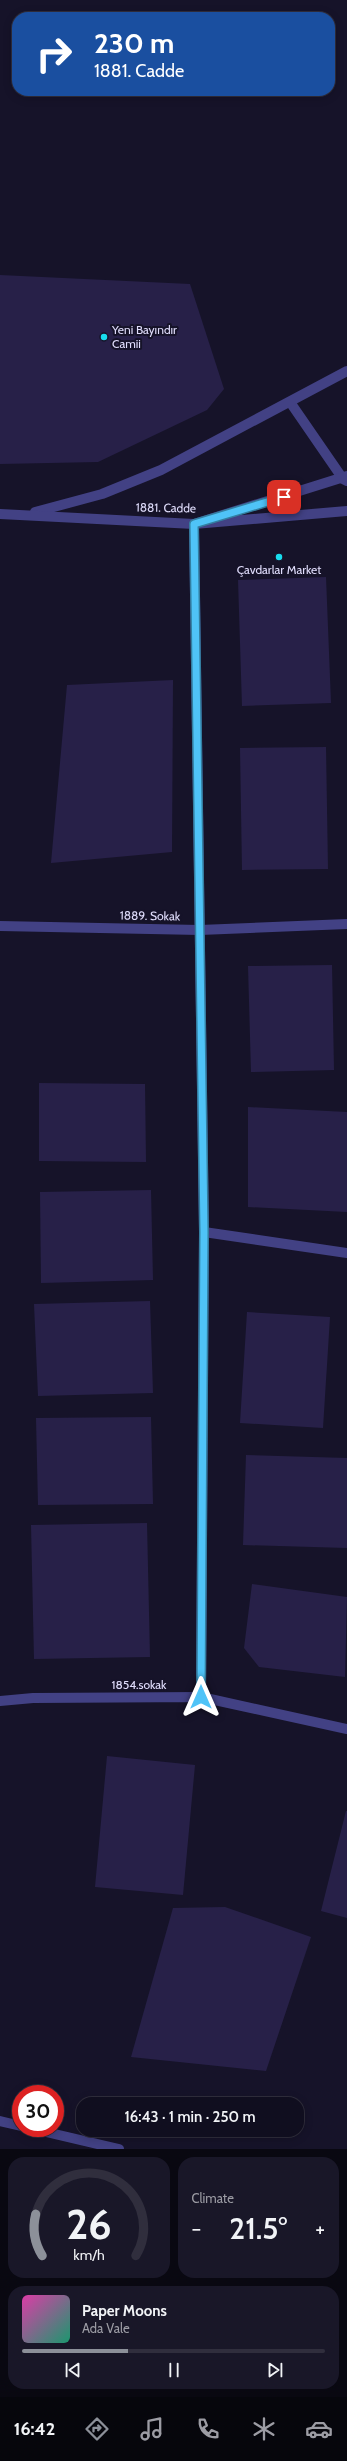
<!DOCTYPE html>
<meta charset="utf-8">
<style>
:root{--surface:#100e1f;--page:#191728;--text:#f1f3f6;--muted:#9c9ca4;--line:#302e3d;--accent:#8c9099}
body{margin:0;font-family:Cabin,sans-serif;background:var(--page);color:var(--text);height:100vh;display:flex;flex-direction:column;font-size:15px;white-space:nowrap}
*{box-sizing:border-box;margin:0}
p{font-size:13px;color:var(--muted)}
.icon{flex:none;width:22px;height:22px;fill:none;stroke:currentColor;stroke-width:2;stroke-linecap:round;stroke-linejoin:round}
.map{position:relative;height:2149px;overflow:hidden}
.details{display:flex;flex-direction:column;gap:8px;padding:8px;background:#090811;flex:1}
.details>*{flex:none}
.guide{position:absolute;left:12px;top:12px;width:323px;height:84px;border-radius:16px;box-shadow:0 2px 10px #0003,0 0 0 1px var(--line);background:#1a4fa0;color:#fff;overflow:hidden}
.speed{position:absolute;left:12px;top:2085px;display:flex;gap:8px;font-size:20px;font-weight:700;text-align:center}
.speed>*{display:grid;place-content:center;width:52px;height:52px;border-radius:50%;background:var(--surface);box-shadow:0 2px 10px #0003,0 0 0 1px var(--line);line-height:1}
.speed .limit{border:6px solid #d22;background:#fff;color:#111}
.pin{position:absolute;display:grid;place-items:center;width:34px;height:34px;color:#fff;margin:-17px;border-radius:8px;box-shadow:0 2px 6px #0006}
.me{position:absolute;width:44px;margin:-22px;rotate:0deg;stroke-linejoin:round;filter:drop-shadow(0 0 3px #0008)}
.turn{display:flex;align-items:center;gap:14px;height:84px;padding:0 16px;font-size:18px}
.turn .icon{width:52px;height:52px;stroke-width:2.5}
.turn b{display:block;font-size:28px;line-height:34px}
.big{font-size:30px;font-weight:600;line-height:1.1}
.details .tile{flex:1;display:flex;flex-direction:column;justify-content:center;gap:6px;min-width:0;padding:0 14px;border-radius:16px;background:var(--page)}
.details .dial{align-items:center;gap:0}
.dial svg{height:104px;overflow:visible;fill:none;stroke:var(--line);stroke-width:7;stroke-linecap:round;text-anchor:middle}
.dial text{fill:var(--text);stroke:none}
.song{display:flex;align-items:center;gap:12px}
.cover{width:48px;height:48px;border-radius:6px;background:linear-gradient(135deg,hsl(320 70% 55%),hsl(160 70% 35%))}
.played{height:4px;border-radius:2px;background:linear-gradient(90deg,var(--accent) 35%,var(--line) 35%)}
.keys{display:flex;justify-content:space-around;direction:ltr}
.heat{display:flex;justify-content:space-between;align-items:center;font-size:22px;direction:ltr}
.details .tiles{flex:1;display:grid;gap:8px;grid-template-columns:1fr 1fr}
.tile:last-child{grid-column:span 2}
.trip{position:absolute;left:76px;top:2097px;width:228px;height:40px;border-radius:16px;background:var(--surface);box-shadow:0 2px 10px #0003,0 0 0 1px var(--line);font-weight:600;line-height:40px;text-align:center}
.dock{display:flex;height:64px;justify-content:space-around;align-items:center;background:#06060c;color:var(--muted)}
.dock .icon{width:28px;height:28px}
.dock .active{color:var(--accent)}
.dock b{font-size:18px;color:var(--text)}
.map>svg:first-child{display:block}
.building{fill:#272048}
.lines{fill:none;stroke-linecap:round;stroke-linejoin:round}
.minor{stroke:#424184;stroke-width:10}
.route-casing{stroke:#337fa1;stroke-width:10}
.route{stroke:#4fc3f7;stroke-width:7}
.poi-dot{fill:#18ddee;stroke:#161329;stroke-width:1.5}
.labels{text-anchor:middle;stroke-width:4;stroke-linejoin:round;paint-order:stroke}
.poi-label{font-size:12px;fill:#e0ddfc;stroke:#161329;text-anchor:start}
.street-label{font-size:12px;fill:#e0ddfc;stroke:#161329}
</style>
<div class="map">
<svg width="347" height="2149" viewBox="0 0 347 2149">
<rect width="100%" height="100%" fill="#161329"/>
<!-- building -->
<g class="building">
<path d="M 0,275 L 190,284 L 224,389 L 207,410 L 98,462 L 0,464 Z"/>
<path d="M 326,577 L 331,703 L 242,706 L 238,580 Z"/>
<path d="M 173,680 L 172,852 L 51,863 L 67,685 Z"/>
<path d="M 326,747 L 328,869 L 242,870 L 240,748 Z"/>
<path d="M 332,965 L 334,1070 L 251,1072 L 248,966 Z"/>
<path d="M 39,1083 L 145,1084 L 146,1162 L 39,1161 Z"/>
<path d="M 248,1107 L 347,1112 L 347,1212 L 248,1207 Z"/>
<path d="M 151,1190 L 153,1280 L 41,1283 L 40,1192 Z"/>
<path d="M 150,1301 L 153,1393 L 38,1396 L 34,1304 Z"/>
<path d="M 247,1312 L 330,1317 L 323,1428 L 240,1423 Z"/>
<path d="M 151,1417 L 153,1504 L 38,1505 L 36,1418 Z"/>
<path d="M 246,1455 L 347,1458 L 347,1548 L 243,1545 Z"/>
<path d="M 147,1523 L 150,1657 L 34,1659 L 31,1525 Z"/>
<path d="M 252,1584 L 347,1597 L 345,1677 L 259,1667 L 244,1648 Z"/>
<path d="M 107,1756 L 195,1765 L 183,1895 L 95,1887 Z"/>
<path d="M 346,1811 L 347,1811 L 347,1918 L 321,1911 Z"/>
<path d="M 225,1907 L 311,1937 L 266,2071 L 131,2057 L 173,1908 Z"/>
</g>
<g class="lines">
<!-- minor -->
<g class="minor">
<path d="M 290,402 L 343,479 L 347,481"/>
<path d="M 35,512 L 102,494 L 161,470 L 347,371"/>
<path d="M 0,514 L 194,524 L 347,476"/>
<path d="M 0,926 L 200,930 L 347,924"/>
<path d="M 204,1232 L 347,1253"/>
<path d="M 201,1697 L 204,1232 L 194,524 L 347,511"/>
<path d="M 0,1701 L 33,1698 L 201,1697 L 347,1729"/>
<path d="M 0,2121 L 21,2126"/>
<path d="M 29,2128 L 119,2149"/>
</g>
</g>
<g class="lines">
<!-- route casing -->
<g class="route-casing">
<path id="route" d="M 201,1697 L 204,1232 L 194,524 L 284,497"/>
</g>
<!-- route -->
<use href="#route" class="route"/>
</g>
<!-- markers -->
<g class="poi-dot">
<circle cx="104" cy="337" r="4"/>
<circle cx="279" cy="557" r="4"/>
</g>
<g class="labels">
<!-- poi labels -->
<g class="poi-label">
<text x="112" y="334">Yeni Bayındır<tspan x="112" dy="14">Camii</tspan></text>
<text x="279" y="574" text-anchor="middle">Çavdarlar Market</text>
</g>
<!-- street labels -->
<g class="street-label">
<text transform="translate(166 508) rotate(1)" y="4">1881. Cadde</text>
<text transform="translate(150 916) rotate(1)" y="4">1889. Sokak</text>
<text x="139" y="1689">1854.sokak</text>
</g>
</g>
</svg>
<div class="speed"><div class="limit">30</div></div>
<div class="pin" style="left:284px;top:497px;background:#d93025"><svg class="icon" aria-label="arrive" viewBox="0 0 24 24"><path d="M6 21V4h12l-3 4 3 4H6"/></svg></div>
<svg class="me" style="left:201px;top:1697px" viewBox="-20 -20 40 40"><path d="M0-17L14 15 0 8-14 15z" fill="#4fc3f7" stroke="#fff" stroke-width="4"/></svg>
<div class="trip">16:43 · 1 min · 250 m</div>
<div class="guide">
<div class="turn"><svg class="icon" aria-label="right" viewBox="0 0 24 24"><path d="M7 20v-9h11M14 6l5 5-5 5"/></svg><div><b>230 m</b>1881. Cadde</div></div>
</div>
</div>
<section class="details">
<div class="tiles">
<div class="tile dial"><svg viewBox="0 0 100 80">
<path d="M14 69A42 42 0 1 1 86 69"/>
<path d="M14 69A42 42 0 0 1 9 37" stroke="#8c9099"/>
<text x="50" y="56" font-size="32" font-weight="700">26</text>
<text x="50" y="72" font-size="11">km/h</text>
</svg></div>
<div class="tile"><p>Climate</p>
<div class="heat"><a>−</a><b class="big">21.5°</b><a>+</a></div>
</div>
<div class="tile">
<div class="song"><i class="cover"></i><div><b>Paper Moons</b><p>Ada Vale</p></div></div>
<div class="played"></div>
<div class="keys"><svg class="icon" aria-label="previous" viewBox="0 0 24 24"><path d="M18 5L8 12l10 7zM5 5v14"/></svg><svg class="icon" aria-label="pause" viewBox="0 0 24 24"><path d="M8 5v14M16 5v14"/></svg><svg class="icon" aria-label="next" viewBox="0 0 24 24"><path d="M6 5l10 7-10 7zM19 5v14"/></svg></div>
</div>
</div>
</section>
<nav class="dock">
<b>16:42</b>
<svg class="icon active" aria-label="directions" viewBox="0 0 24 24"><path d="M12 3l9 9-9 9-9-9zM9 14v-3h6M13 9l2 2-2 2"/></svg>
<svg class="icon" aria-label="music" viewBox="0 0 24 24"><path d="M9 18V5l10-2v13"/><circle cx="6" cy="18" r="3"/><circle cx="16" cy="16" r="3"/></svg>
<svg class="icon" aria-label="phone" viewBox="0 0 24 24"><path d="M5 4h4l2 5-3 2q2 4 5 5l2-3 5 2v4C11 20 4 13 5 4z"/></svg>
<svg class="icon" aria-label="climate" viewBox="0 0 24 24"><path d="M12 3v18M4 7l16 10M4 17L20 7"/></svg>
<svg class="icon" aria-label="car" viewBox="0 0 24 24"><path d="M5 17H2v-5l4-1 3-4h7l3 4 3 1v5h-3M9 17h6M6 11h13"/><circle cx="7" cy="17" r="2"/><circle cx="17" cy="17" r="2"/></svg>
</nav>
